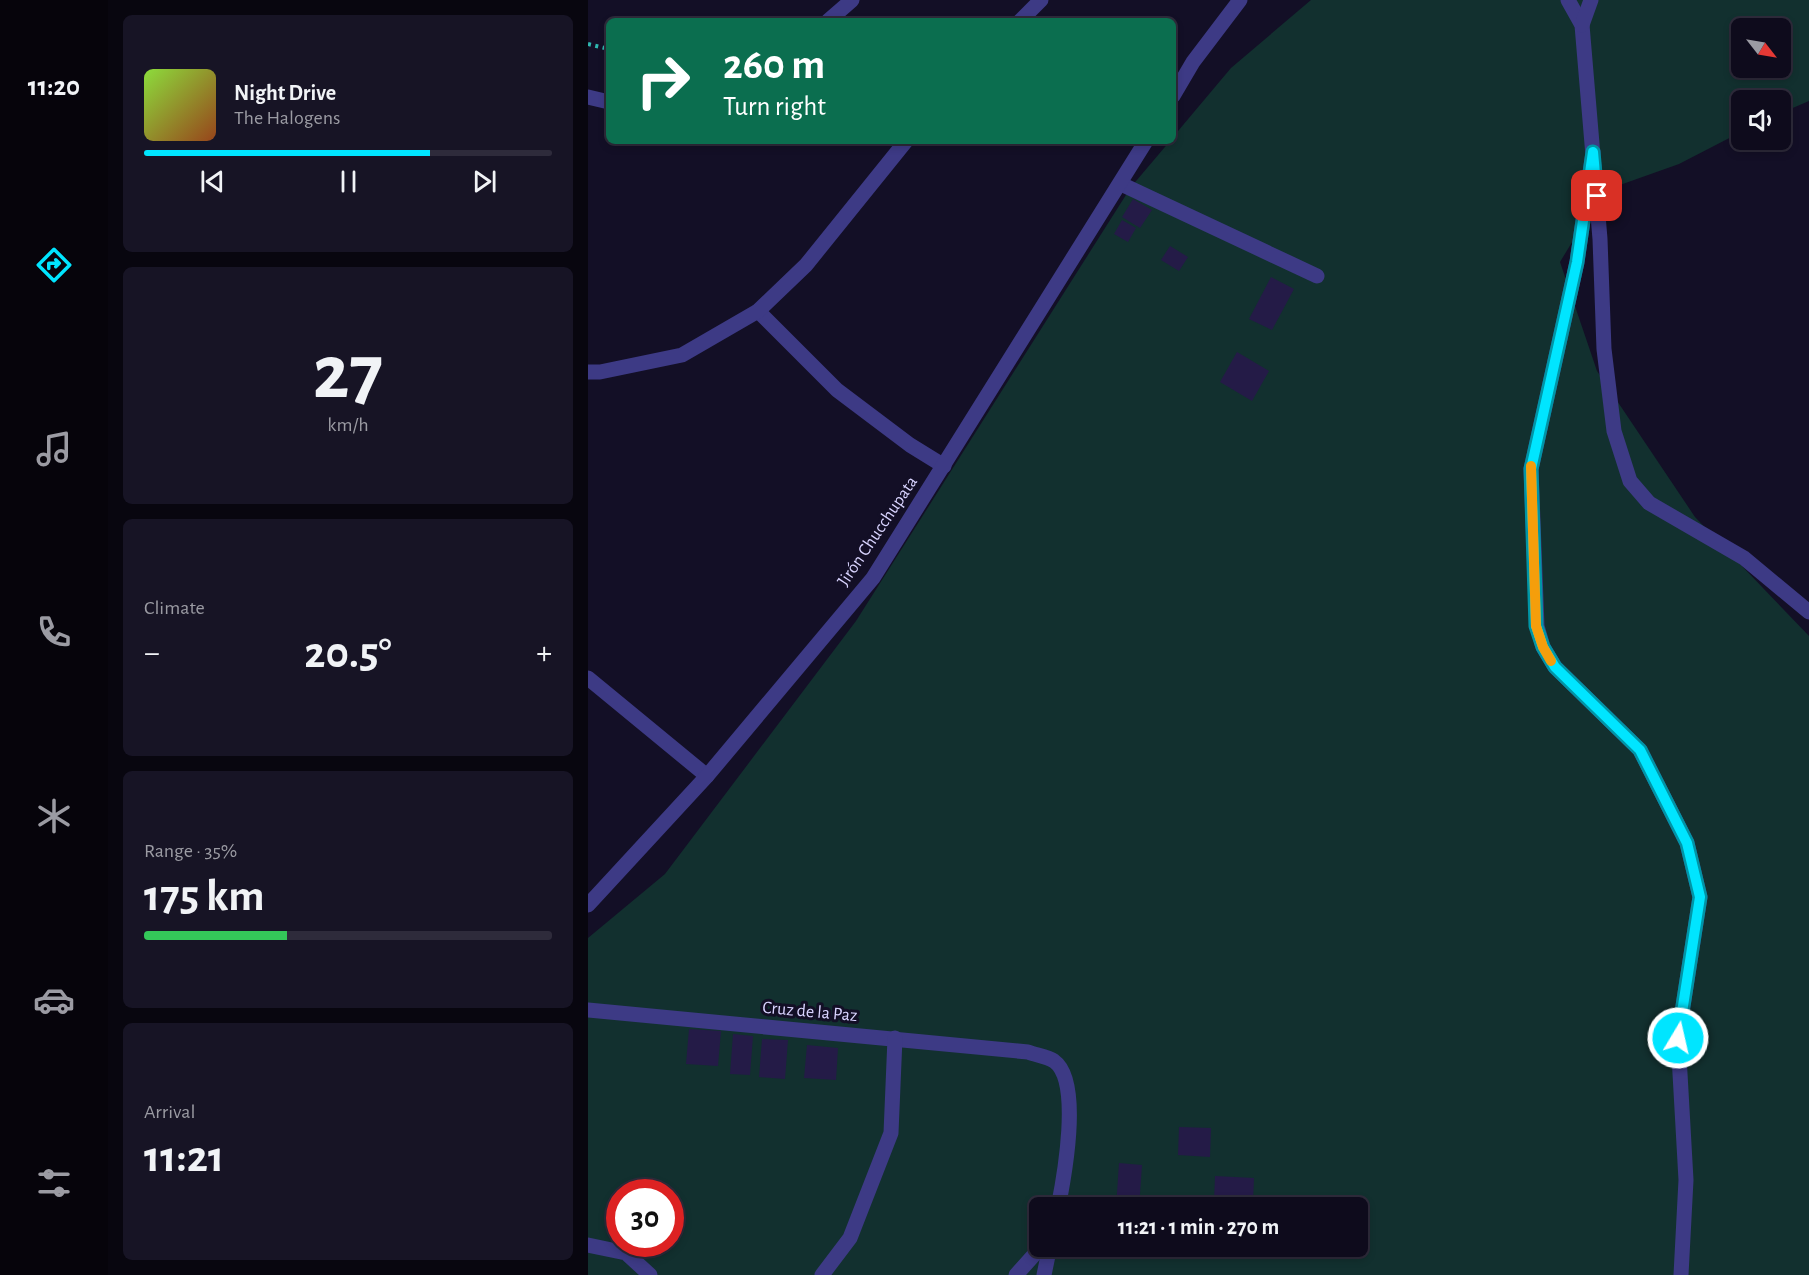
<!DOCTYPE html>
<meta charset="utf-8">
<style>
:root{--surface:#0e0b1c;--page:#171425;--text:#f1f3f6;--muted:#9b9ba3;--line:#2e2b3b;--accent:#00e5ff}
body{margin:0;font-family:"Alegreya Sans",sans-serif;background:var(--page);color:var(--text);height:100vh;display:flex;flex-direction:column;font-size:22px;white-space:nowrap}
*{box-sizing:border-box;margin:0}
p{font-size:20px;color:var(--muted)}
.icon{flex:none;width:33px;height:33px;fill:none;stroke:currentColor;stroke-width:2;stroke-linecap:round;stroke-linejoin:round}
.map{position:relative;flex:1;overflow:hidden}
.sheet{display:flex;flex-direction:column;gap:15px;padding:15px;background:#08060f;width:480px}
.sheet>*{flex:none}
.banner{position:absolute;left:18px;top:18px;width:570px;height:126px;border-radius:9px;box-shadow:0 3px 9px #0003,0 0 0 2px var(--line);background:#0b6e4f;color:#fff;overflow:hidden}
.needle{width:39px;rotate:121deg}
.controls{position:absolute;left:1143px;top:18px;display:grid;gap:12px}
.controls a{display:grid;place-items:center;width:60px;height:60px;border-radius:9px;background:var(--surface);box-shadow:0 3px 9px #0003,0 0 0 2px var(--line);font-size:30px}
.speed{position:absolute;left:18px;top:1179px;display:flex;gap:12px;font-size:30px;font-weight:700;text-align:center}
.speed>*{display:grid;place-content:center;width:78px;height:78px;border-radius:50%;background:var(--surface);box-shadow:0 3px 9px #0003,0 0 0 2px var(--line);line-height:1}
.speed .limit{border:9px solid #d22;background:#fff;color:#111}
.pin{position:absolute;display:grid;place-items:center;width:51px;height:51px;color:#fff;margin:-26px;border-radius:12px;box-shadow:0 3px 9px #0006}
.me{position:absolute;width:66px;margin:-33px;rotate:9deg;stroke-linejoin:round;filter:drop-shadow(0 0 4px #0008)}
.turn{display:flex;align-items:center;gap:21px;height:126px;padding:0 18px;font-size:27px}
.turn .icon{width:78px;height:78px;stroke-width:2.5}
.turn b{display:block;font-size:42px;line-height:51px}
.big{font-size:45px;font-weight:700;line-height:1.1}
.sheet .card{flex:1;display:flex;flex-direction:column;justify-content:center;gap:9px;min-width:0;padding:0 21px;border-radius:9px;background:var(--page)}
.sheet .dial{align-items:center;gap:0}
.dial b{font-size:78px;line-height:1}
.song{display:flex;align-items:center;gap:18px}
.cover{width:72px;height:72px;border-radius:9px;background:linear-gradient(135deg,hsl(90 70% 55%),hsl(20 70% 35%))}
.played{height:6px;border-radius:3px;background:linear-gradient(90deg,var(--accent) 70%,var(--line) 70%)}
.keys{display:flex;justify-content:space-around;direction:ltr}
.heat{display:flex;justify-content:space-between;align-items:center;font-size:33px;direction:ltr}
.charge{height:9px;border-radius:4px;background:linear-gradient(90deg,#34c759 35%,var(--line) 0)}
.trip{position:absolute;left:441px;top:1197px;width:339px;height:60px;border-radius:9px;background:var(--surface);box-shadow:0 3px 9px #0003,0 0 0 2px var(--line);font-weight:700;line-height:60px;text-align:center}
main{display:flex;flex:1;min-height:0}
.dock{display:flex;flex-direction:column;width:108px;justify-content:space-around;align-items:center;background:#06040b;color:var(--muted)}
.dock .icon{width:42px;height:42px}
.dock .selected{color:var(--accent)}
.dock b{font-size:27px;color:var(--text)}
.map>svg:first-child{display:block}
.green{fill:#12302f;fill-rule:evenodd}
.building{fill:#241b47}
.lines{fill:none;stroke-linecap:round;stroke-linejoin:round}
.path{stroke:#2fb8b0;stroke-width:4;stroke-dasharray:3 4.5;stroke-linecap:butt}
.minor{stroke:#3d3a85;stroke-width:15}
.tertiary{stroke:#3d3a85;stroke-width:15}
.route-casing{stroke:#0095a6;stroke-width:15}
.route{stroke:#00e5ff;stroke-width:10}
.slow{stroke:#f59e0b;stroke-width:10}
.labels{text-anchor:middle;stroke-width:6;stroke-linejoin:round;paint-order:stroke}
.street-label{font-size:18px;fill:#d9d4ff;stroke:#130f26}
</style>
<main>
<nav class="dock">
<b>11:20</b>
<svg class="icon selected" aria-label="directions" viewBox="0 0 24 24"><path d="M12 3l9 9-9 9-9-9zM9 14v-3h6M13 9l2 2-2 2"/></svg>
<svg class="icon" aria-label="music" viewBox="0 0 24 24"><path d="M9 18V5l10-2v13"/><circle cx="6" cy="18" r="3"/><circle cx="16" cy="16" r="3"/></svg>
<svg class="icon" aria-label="phone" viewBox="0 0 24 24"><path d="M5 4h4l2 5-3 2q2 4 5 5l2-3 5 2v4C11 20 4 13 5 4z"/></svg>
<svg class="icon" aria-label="climate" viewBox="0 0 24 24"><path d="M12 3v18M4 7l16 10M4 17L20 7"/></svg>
<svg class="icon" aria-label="car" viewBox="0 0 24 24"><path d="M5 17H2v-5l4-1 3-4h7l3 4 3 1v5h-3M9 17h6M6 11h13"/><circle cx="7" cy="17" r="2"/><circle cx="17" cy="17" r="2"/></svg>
<svg class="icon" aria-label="filters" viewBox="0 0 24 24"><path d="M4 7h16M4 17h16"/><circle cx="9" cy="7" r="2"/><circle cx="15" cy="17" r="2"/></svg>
</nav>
<section class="sheet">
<div class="card">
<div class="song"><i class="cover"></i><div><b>Night Drive</b><p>The Halogens</p></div></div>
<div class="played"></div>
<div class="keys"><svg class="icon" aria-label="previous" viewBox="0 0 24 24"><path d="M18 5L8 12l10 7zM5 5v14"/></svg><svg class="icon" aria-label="pause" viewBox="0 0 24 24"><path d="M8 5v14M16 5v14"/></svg><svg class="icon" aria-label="next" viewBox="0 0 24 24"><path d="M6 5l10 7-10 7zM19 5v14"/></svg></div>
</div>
<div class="card dial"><b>27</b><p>km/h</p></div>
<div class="card"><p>Climate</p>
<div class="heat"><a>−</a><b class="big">20.5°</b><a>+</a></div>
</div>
<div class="card"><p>Range · 35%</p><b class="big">175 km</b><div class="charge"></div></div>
<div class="card"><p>Arrival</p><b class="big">11:21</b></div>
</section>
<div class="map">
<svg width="1221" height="1275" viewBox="0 0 1221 1275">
<rect width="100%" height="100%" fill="#130f26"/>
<!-- green -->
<path class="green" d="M 723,0 L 1221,0 L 1221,101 L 1193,113 L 1192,100 L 1154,100 L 1153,132 L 1091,164 L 1015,191 L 972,262 L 1009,371 L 1107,517 L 1221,636 L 1221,1275 L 0,1275 L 0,938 L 77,874 L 268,621 L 543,187 L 582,141 L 585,141 L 585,137 L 643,68 ZM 1154,28 L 1192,28 L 1192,68 L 1154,68 ZM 32,1192 L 82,1192 L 82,1244 L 32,1244 ZM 452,1208 L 770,1208 L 770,1246 L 452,1246 Z"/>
<!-- building -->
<g class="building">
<path d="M 545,199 L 564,210 L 552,228 L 534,217 Z"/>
<path d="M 534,220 L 548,228 L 540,242 L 526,234 Z"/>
<path d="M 582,246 L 600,257 L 591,271 L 573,260 Z"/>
<path d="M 683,277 L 706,289 L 684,330 L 661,319 Z"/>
<path d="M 649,352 L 681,371 L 664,401 L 632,382 Z"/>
<path d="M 101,1029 L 133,1031 L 130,1066 L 98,1064 Z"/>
<path d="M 145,1034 L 165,1036 L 162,1075 L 142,1074 Z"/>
<path d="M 174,1039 L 200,1040 L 197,1079 L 171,1077 Z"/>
<path d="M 219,1045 L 250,1048 L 248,1080 L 216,1078 Z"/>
<path d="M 591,1127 L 623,1128 L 622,1157 L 590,1155 Z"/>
<path d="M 531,1163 L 554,1165 L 551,1208 L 528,1208 Z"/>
<path d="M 627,1176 L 666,1178 L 665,1203 L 626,1201 Z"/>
</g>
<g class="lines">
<!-- path -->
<path class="path" d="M 0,44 L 21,49"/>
<!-- minor -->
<g class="minor">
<path d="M 980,0 L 994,25 L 1012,239 L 1016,349 L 1026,431 L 1042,481 L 1061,503 L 1156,558 L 1221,612"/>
<path d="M 240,21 L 264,0"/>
<path d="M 432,21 L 453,0"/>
<path d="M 994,25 L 1003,0"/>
<path d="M 0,97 L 21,102"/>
<path d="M 1005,152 L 989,262 L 943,469 L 949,626 L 955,647 L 967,667 L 1052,750 L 1099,843 L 1112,897 L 1090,1038 L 1098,1180 L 1093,1275"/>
<path d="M 533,184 L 729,276"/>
<path d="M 170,311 L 249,390 L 322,445 L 356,466"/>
<path d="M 0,372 L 12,372 L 94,355 L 170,311 L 218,265 L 318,141"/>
<path d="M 0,678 L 119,776"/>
<path d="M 0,1010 L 440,1052 C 448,1055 460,1057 466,1061 C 494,1081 476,1178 470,1208"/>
<path d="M 0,1245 L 38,1253 L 62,1275"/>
<path d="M 234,1275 L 262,1238 L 303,1133 L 307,1038"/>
<path d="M 428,1275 L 454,1246"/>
<path d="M 456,1275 L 462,1246"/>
</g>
<!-- tertiary -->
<g class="tertiary">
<path d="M 585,96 L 605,62 L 652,0"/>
<path d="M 0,905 L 119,776 L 285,578 L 558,141"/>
</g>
</g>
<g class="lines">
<!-- route casing -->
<g class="route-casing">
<path id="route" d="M 1009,196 L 1005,152 L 989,262 L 943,469 L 948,626 L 955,647 L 967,667 L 1052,750 L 1099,843 L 1112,897 L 1090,1038"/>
</g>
<!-- route -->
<use href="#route" class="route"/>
<!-- slow -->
<path class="slow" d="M 943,466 L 948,626 L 955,647 L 963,661"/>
</g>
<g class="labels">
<!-- street labels -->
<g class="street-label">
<text transform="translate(289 531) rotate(-56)" y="6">Jirón Chucchupata</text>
<text transform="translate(222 1011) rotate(5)" y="6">Cruz de la Paz</text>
</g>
</g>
</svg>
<div class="controls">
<a><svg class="needle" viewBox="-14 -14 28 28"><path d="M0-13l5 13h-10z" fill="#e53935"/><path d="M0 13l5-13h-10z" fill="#9b9ba3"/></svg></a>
<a><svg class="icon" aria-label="sound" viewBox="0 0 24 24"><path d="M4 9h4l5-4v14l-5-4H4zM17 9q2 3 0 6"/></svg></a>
</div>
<div class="speed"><div class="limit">30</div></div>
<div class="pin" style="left:1009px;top:196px;background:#d93025"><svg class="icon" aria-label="arrive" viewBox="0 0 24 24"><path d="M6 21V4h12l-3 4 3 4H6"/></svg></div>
<svg class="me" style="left:1090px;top:1038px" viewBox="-20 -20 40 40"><circle r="17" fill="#00e5ff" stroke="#fff" stroke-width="3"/><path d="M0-11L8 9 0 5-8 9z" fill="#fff"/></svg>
<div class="trip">11:21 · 1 min · 270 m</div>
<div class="banner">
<div class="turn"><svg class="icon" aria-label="right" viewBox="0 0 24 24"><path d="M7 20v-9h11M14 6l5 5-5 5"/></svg><div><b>260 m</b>Turn right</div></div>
</div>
</div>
</main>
